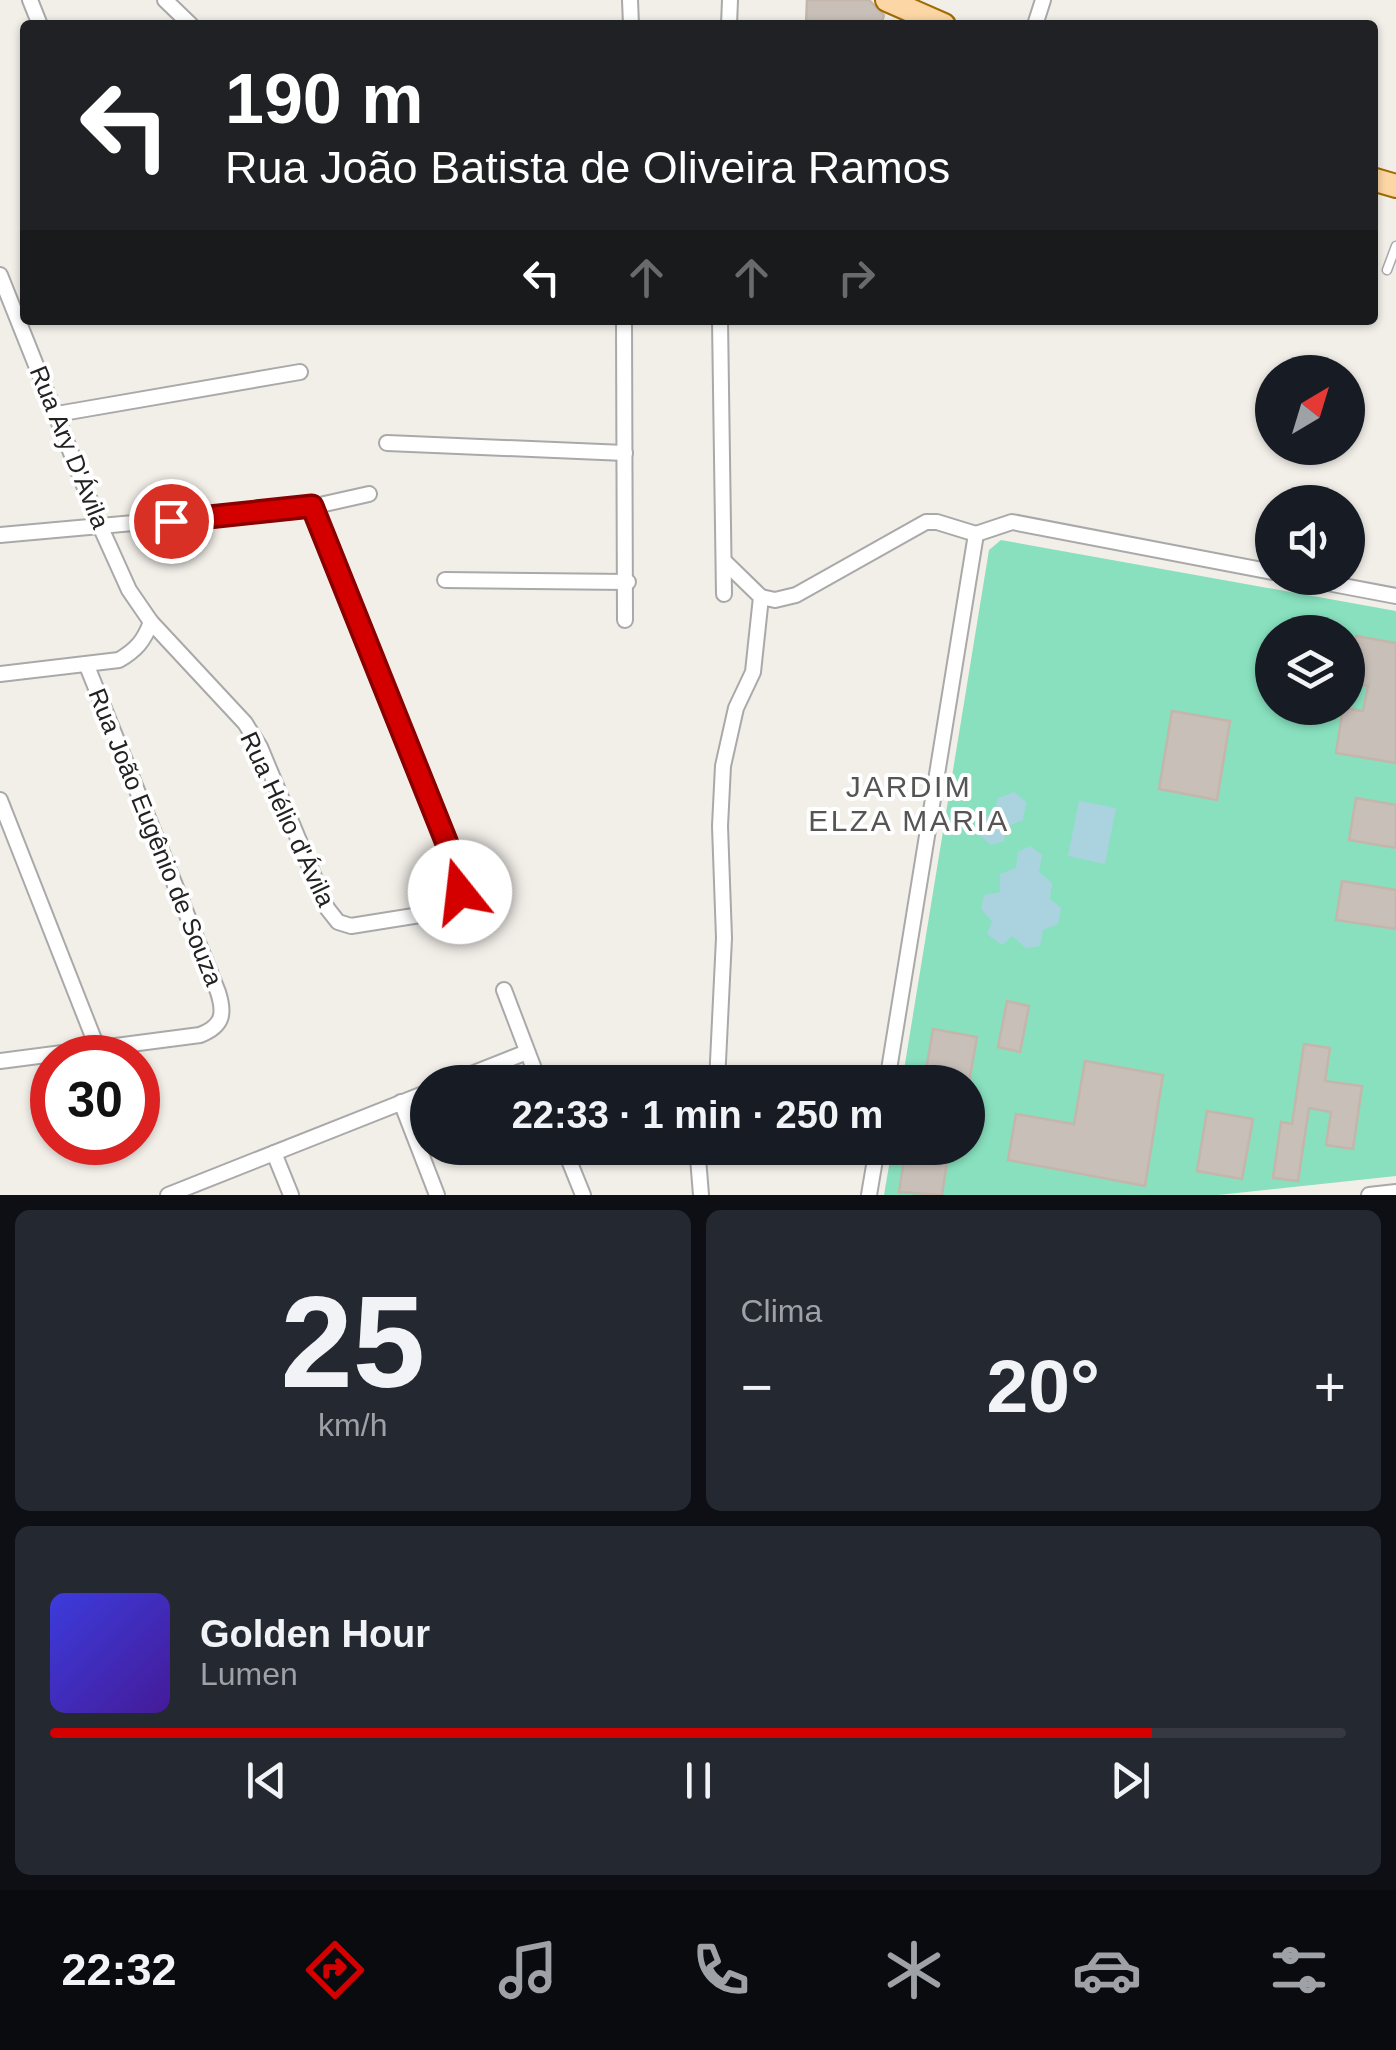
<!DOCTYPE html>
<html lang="pt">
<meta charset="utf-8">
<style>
:root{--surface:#171b24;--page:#242831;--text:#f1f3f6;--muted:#9ea1a6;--line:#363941;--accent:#d40000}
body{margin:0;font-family:Helvetica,sans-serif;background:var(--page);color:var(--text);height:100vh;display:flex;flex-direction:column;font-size:38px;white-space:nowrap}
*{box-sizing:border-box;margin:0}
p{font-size:32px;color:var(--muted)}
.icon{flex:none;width:55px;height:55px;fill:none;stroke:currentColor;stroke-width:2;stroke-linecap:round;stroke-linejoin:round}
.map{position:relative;height:1195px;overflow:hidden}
.panel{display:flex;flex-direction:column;gap:15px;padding:15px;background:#0d0f14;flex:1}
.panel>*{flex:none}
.top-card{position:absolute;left:20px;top:20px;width:1358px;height:305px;border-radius:10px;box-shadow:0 2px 8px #0004;background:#202124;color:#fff;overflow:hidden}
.needle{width:65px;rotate:38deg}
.tools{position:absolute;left:1255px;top:355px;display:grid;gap:20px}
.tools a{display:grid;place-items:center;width:110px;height:110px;border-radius:50%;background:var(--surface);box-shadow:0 2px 8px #0004;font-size:50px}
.speed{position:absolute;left:30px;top:1035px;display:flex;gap:20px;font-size:50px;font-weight:700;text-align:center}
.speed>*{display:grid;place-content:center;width:130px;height:130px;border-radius:50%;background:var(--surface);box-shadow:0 2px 8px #0004;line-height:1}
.speed .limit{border:15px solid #d22;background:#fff;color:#111}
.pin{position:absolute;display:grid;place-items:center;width:85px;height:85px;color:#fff;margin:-42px;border:5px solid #fff;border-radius:50%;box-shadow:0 2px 10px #0007}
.me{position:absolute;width:110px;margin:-55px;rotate:344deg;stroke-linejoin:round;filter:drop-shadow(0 0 8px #0008)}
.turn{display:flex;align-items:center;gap:35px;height:210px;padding:0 40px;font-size:45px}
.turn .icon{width:130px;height:130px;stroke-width:2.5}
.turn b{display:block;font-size:70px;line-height:85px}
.lanes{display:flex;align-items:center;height:95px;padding:0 40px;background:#0003;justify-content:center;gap:50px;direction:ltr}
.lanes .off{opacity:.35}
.big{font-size:75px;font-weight:700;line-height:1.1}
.panel .tile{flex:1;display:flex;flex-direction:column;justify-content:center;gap:15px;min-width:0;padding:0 35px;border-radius:15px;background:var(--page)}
.panel .dial{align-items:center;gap:0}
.dial b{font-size:130px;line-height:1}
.song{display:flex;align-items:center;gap:30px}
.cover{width:120px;height:120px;border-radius:15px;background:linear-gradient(135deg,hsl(240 70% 55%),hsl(260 70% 35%))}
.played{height:10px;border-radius:5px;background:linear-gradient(90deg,var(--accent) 85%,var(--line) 85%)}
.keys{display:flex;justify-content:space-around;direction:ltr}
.heat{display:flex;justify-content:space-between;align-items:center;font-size:55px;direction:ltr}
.panel .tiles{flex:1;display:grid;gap:15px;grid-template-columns:1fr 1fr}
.tile:last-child{grid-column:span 2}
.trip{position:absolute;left:410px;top:1065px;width:575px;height:100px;border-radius:50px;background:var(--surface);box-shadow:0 2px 8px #0004;font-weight:700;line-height:100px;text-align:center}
.tab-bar{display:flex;height:160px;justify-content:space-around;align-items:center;background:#090b0e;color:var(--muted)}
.tab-bar .icon{width:70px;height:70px}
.tab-bar .current{color:var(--accent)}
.tab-bar b{font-size:45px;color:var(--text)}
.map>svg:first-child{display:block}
.pitch{fill:#88e0be;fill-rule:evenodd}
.water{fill:#aad3df}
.building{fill:#c7bfb8;stroke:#c4b6ab;stroke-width:2.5}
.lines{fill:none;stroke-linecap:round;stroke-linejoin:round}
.service-casing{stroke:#a9a9a9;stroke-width:11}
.minor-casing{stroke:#a9a9a9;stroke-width:18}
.primary-casing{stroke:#a06b00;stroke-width:26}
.service{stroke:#fff;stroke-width:8}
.minor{stroke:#fff;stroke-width:14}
.primary{stroke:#fcd6a4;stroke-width:22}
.route-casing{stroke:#8a0000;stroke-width:25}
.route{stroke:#d40000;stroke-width:18}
.labels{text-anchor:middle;stroke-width:8;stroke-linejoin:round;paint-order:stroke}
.street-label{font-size:25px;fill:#222;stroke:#fff}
.quarter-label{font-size:30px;letter-spacing:2.5px;fill:#555;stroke:#fff}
</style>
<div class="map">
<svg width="1396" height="1195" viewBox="0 0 1396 1195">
<rect width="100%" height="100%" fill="#f2efe9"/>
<!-- pitch -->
<path class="pitch" d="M 1001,540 L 1396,611 L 1396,1176 L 1218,1195 L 884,1195 L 892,1148 L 968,1148 L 968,1082 L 902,1082 L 989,550 ZM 1272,632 L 1348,632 L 1348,708 L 1272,708 Z"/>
<!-- water -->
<g class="water">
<path d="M 1014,792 L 1026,802 L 1023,820 L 1006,827 L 1004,841 L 991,845 L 979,834 L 980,819 L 993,814 L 998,798 Z"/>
<path d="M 1079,801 L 1116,808 L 1105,864 L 1068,856 Z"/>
<path d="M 1030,846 L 1042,855 L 1039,872 L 1052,883 L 1050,899 L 1061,908 L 1058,924 L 1043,930 L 1040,946 L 1026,948 L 1012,936 L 1002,945 L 987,934 L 992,921 L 981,909 L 984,895 L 1000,892 L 1000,874 L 1016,868 L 1018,852 Z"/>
</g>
<!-- building -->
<g class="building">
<path d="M 807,0 L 869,0 L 884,15 L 881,25 L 806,25 Z"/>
<path d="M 1356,636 L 1396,643 L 1396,763 L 1336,753 L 1343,708 L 1363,711 L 1368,686 L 1348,682 Z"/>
<path d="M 1172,711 L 1230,721 L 1217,800 L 1159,789 Z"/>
<path d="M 1356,798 L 1396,805 L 1396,848 L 1349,840 Z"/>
<path d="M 1342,881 L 1396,890 L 1396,929 L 1336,920 Z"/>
<path d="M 1007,1001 L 1029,1006 L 1020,1052 L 998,1047 Z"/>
<path d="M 933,1029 L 977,1037 L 969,1082 L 924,1082 Z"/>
<path d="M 1304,1044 L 1330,1048 L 1325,1081 L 1362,1086 L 1353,1149 L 1326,1145 L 1331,1112 L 1309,1108 L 1298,1181 L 1273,1178 L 1281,1122 L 1292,1124 Z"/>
<path d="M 1085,1061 L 1163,1075 L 1145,1186 L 1008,1160 L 1016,1114 L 1074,1124 Z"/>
<path d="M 1207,1111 L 1253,1119 L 1242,1179 L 1197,1171 Z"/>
<path d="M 906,1148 L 949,1148 L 942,1195 L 899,1192 Z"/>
</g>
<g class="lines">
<!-- service casing -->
<g class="service-casing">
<path id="service" d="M 1387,270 L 1396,246"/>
</g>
<!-- minor casing -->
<g class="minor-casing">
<g id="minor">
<path d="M 30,0 L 40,25"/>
<path d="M 165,0 L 191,25"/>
<path d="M 630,0 L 631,25"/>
<path d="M 729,25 L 730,0"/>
<path d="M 1035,25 L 1043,0"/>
<path d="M 0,275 L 101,528 L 129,590 L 151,622 C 144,641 136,650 119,660 L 0,674"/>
<path d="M 624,320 L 625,620"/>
<path d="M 720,320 L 724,594"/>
<path d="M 57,414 L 300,372"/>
<path d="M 387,443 L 625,453"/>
<path d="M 976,534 L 1012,522 L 1272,572"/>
<path d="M 0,535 L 311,507 L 369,494"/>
<path d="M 1301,578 L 1396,596"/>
<path d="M 445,580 L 628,582"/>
<path d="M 761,597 L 775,600 L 796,595 L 926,522 L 937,522 L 976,534"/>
<path d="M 151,622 L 245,723 L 260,747 L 327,908 L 338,922 L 351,926 L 445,911 L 455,903 L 462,881 L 311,507"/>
<path d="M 0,800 L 97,1047"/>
<path d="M 504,990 L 539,1082"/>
<path d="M 0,1061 L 200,1035 C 223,1026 225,1014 218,992 L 87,666"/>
<path d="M 451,1082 L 527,1052"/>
<path d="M 717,1082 L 724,938 L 720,826 L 723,766 L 736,708 L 753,672 L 761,597 L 724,561"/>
<path d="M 887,1082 L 976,534"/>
<path d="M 401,1102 L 437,1195"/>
<path d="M 564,1148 L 583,1195"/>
<path d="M 701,1148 L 698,1158 L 701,1195"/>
<path d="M 274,1153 L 291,1195"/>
<path d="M 168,1195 L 428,1092"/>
<path d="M 869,1195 L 877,1148"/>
<path d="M 1369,1195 L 1396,1192"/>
</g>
</g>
<!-- primary casing -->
<g class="primary-casing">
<g id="primary">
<path d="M 887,0 L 944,25"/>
<path d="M 1372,179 L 1396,186"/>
</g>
</g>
<!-- service -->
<use href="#service" class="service"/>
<!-- minor -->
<use href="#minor" class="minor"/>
<!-- primary -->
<use href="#primary" class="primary"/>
</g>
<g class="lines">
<!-- route casing -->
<g class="route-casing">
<path id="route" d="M 171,521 L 312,506 L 462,881 L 460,892"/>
</g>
<!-- route -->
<use href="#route" class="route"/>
</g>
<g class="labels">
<!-- street labels -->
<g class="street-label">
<text transform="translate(70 447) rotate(68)" y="9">Rua Ary D'Ávila</text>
<text transform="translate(288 819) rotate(65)" y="9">Rua Hélio d'Ávila</text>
<text transform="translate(156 837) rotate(68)" y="9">Rua João Eugênio de Souza</text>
</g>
<!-- quarter labels -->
<g class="quarter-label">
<text x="909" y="797">JARDIM<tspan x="909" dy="34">ELZA MARIA</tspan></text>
</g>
</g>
</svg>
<div class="tools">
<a><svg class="needle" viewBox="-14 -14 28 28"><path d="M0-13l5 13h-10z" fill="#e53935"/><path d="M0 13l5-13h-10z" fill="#9ea1a6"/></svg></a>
<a><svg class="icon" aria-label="sound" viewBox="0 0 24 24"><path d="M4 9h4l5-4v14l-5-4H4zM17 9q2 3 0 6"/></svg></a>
<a><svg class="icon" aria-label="layers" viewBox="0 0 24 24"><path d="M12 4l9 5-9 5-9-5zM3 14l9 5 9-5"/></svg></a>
</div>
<div class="speed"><div class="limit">30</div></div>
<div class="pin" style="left:171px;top:521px;background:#d93025"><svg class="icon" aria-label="arrive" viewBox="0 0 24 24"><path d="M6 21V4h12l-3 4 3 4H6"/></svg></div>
<svg class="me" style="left:460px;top:892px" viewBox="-20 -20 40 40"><circle r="19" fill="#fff"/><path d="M0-13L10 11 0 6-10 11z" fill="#d40000"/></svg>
<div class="trip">22:33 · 1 min · 250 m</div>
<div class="top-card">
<div class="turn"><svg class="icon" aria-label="left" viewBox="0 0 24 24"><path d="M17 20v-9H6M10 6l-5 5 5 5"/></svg><div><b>190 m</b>Rua João Batista de Oliveira Ramos</div></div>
<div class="lanes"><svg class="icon" aria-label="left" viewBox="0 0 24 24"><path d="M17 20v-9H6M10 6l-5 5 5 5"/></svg><svg class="icon off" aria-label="ahead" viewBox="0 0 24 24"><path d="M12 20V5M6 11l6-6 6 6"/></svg><svg class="icon off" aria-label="ahead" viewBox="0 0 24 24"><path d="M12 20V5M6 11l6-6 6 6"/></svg><svg class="icon off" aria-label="right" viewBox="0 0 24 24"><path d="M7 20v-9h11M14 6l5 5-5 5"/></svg></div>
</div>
</div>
<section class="panel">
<div class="tiles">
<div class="tile dial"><b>25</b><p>km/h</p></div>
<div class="tile"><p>Clima</p>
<div class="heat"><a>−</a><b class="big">20°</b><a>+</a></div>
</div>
<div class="tile">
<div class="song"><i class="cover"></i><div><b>Golden Hour</b><p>Lumen</p></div></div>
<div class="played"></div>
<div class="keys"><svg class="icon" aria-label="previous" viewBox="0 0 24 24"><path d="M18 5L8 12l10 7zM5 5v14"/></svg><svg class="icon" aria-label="pause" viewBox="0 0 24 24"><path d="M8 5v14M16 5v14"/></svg><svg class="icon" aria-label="next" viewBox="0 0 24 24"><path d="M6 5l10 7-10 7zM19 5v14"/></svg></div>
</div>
</div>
</section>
<nav class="tab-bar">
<b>22:32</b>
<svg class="icon current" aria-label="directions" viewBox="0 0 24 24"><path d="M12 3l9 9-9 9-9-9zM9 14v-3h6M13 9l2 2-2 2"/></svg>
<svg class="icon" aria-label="music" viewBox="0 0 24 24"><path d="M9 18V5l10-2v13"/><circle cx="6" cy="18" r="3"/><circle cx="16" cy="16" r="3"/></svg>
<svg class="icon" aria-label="phone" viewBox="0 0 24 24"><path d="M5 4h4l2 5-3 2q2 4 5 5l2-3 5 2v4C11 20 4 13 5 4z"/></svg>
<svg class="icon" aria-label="climate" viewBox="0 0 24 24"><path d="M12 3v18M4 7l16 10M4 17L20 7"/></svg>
<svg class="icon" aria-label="car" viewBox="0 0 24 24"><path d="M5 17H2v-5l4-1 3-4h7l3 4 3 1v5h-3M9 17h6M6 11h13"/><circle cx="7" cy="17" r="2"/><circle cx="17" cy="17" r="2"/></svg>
<svg class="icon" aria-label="filters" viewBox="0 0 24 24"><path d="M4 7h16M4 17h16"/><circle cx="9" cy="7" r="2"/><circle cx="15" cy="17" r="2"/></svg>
</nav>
